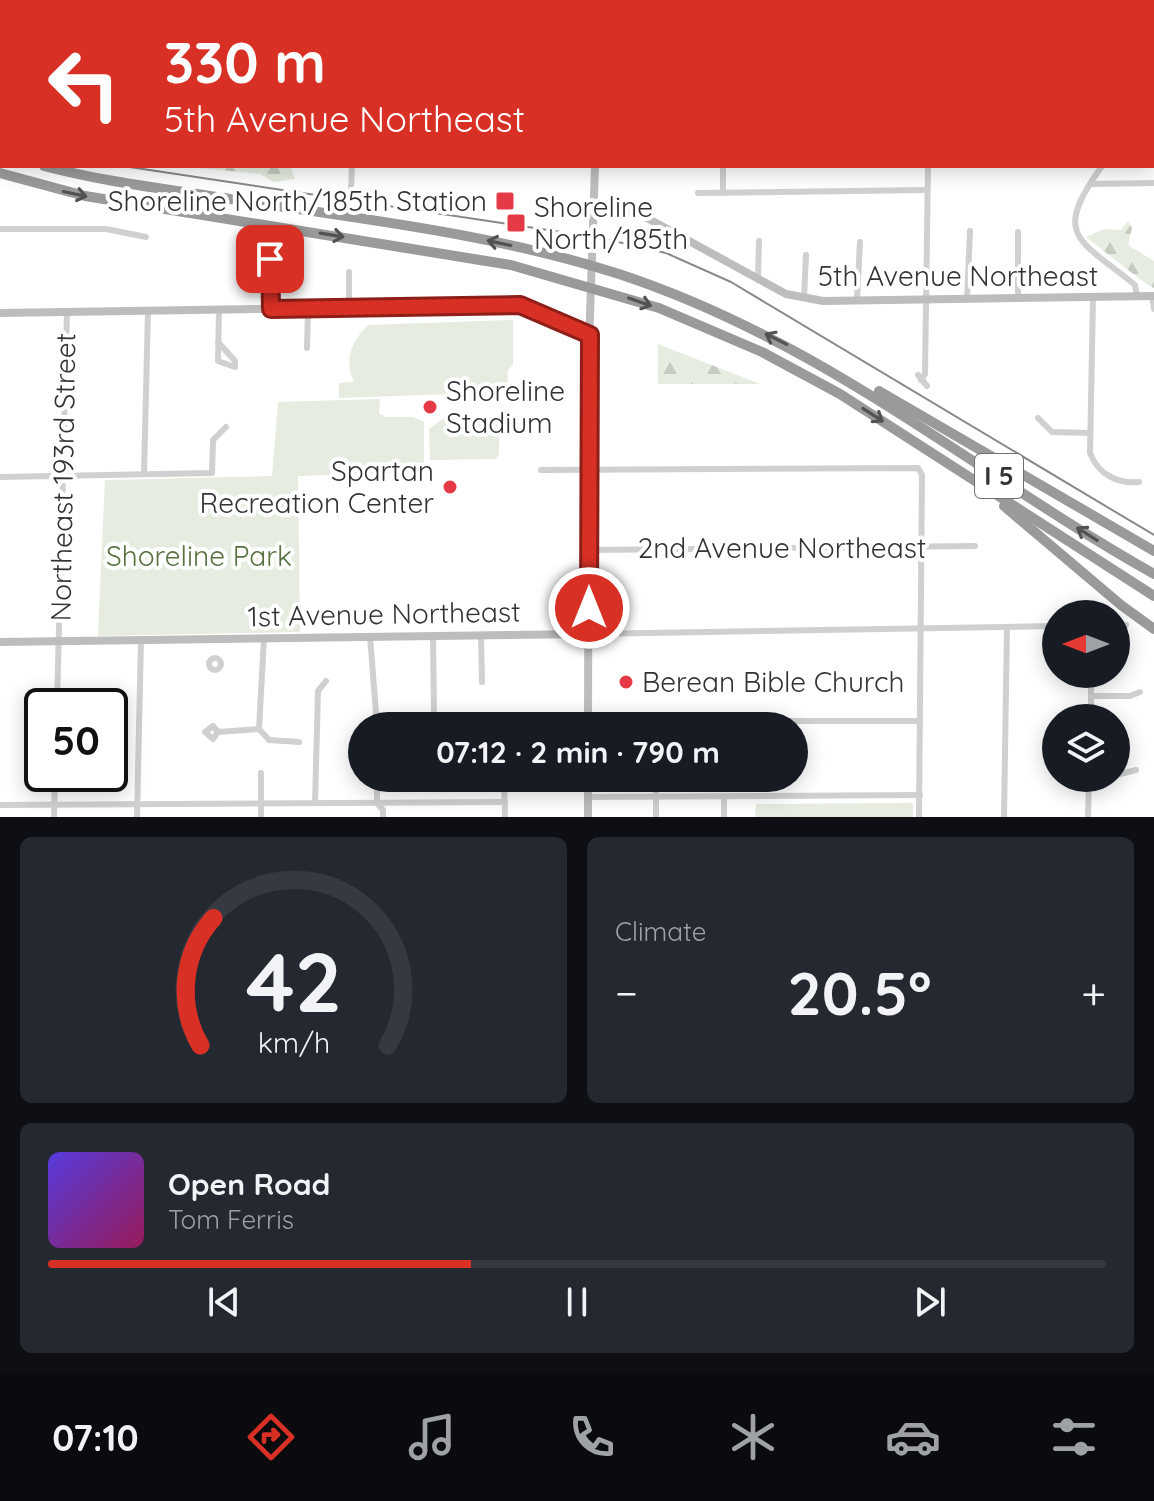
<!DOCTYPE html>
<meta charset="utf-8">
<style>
:root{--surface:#171b24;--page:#242831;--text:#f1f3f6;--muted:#9ea1a6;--line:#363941;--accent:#d93025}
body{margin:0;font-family:Quicksand,sans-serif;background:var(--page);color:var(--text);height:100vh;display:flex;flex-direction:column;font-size:30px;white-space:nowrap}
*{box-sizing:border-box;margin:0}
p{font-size:26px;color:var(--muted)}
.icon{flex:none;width:44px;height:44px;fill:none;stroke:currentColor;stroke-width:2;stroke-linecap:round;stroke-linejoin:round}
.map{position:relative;height:817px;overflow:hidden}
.details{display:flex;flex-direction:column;gap:20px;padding:20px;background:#0d0f14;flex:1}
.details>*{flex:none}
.guide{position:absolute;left:0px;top:0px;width:1154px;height:168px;box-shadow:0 4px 20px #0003;background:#d93025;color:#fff;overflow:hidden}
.needle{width:52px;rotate:270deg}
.controls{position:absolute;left:1042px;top:600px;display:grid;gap:16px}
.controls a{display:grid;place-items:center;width:88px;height:88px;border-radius:50%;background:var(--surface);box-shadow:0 4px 20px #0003;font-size:40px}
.speed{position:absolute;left:24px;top:688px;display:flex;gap:16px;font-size:40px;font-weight:700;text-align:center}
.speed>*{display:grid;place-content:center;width:104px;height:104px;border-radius:50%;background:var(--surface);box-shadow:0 4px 20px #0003;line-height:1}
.speed .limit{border:4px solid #111;border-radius:12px;background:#fff;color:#111}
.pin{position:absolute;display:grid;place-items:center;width:68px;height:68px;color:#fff;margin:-34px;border-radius:16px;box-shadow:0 4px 12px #0006}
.me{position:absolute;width:88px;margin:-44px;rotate:0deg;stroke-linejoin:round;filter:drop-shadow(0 0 6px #0008)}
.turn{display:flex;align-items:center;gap:28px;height:168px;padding:0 32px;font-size:36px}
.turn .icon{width:104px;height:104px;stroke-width:2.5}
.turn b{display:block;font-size:56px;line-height:68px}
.big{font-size:60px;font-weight:700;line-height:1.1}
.details .tile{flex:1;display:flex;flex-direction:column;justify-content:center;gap:12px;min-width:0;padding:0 28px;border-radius:12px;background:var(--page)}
.details .dial{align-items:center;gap:0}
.dial svg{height:208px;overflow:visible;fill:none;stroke:var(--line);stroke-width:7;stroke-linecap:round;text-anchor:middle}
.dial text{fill:var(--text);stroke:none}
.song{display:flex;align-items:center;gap:24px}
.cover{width:96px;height:96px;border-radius:12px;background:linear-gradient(135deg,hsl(250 70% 55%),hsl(330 70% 35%))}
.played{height:8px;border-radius:4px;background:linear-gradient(90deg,var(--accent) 40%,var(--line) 40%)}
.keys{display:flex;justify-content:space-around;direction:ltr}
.heat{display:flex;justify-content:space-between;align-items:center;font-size:44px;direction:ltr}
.details .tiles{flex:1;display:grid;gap:20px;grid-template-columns:1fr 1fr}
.tile:last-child{grid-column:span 2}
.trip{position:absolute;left:348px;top:712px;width:460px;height:80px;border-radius:40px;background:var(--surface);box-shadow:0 4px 20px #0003;font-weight:700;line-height:80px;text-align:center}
.tabs{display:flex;height:128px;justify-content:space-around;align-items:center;background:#090b0e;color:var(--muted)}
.tabs .icon{width:56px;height:56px}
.tabs .current{color:var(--accent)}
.tabs b{font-size:36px;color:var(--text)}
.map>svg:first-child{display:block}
.forest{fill:url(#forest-firs)}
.park{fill:#e6ecdf}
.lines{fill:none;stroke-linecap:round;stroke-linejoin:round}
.street{stroke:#d0d0d0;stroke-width:6}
.secondary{stroke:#bdbdbd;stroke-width:8}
.highway{stroke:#9a9a9a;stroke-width:10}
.tram{stroke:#888;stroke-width:2}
.oneway{stroke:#525252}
.route-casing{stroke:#8d1f18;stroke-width:20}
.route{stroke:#d93025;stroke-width:14}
.poi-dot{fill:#e63946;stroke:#fff;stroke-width:3}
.labels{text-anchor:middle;stroke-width:8;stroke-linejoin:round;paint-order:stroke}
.shield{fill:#fff;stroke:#707070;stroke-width:2}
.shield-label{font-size:26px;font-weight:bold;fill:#333}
.poi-label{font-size:28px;fill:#333;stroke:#fff;text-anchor:start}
.street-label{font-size:28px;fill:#333;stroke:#fff}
.park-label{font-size:28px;fill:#56703f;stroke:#fff}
</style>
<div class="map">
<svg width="1154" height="817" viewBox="0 0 1154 817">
<defs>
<pattern id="forest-firs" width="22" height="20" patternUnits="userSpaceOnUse" patternTransform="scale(2)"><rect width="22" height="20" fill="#e6ecdf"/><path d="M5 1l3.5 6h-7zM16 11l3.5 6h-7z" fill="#c6cbc0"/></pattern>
</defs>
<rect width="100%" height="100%" fill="#fff"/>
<!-- forest -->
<g class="forest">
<path d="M 179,166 L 286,166 L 291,168 L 295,179 L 274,182 L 260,174 Z"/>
<path d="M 1128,221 L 1132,228 L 1128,245 L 1154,261 L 1154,288 C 1148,287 1097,245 1086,237 L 1104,229 L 1121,230 Z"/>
<path d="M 658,344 L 760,384 L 658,384 Z"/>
</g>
<!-- park -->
<g class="park">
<path d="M 513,320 L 513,365 L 508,370 L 507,392 L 339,398 L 339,383 L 354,382 C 344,359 351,342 368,325 Z"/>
<path d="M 380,399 L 379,413 L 386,417 L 413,417 L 424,422 L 424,464 L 415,472 L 298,476 L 300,632 L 98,636 L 105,480 L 272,476 L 278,402 Z"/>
<path d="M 443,419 L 499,419 L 499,454 L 496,459 L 430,460 L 429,429 Z"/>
<path d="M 913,803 L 913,817 L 755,817 L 756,804 Z"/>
</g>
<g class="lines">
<!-- street -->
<g class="street">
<path d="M 20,2 L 20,0"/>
<path d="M 276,2 L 276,0"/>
<path d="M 356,2 L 356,0"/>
<path d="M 436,2 L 436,0"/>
<path d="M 930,2 L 930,0"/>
<path d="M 982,2 L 982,0"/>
<path d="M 1033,2 L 1033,0"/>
<path d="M 1098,2 L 1098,0"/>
<path d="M 1152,66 L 1154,66"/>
<path d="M 1152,95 L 1154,92"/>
<path d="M 1152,133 L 1154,133"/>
<path d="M 1102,166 C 1052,236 1077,238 1135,285 L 1137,296"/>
<path d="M 1090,184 L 1154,183"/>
<path d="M 351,191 L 352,166"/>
<path d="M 698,193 L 927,190"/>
<path d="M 723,193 L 723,166"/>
<path d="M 0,229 L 106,229 L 146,237"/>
<path d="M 1018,232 L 1018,299"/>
<path d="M 270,259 L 271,309"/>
<path d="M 349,272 L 349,308"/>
<path d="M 758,280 L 759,241"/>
<path d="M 1152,296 L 1154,309"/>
<path d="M 1093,297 L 1090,453 C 1098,474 1117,484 1139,482"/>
<path d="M 804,298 L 806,255"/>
<path d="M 857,300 L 860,242"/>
<path d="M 967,300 L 970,231"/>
<path d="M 218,342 L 235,361 L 235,367 L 218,361 L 219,310"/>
<path d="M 307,348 L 308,309"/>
<path d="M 918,375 L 927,386"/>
<path d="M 921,380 L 925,374 L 928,166"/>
<path d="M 1038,418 L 1052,432 L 1090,433"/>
<path d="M 541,470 L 918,468 L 922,475 L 919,817"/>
<path d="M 144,474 L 148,311"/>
<path d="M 0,477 L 212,473 L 213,440 L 226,427"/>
<path d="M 589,550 L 975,546"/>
<path d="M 1116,625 L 1126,625"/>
<path d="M 589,634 L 1056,626"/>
<path d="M 433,635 L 434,714"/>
<path d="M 481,635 L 482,682"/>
<path d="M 370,636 L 377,726"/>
<path d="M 264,638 L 259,729 L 269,740 L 299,742"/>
<circle cx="215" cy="664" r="6"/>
<path d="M 1091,696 L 1130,696 L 1140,692"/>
<path d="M 57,706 L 67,312"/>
<path d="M 681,715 L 749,715 L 760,721 L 920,721"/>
<path d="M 1091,718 L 1091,674"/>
<path d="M 218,732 L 213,726 L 205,732 L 213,739 L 218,732 L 259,729"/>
<path d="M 1116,775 L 1136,770"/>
<path d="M 377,778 L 377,803 L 383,810 L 383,817"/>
<path d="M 504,778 L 505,817"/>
<path d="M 588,797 L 920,795"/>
<path d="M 315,803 L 318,691 L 326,681"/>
<path d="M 0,805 L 505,802"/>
<path d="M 54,817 L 55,774"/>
<path d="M 137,817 L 141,639"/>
<path d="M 261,817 L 261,773"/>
<path d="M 656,817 L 656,778"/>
<path d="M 724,817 L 724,797"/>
<path d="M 1004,817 L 1007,627"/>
<path d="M 1088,817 L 1089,778"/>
</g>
<!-- secondary -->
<g class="secondary">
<path d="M 596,2 L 596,0"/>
<path d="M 593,207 L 632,211 L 647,218 L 786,294 L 823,301 L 1154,296"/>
<path d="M 0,313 L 520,305 L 590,335"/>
<path d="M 0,642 L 589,634"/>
<path d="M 588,726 L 589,345 L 595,166"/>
<path d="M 588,778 L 588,817"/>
</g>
<!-- highway -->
<g class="highway">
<path d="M 0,153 L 2,153"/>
<path d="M 44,166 C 97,180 150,187 204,195 C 343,217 485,231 619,274 C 825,342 970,470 1154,574"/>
<path d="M 0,173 L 85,196 L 511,265 L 659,308 L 762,352 L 840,394 L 1154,596"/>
<path d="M 879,391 L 1154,551"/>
<path d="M 1004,506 L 1121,605 L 1154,629"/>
</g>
<!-- tram -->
<g class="tram">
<path d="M 0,132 L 2,133"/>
<path d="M 123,166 L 568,233"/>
<path d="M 601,238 L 666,253 L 731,282 L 1154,535"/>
</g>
</g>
<!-- one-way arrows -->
<defs><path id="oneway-shaft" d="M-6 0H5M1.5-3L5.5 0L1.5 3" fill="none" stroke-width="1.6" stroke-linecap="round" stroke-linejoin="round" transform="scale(2)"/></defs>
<g class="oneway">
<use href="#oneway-shaft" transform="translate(75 194) rotate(12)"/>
<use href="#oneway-shaft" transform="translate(332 235) rotate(9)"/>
<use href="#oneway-shaft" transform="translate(499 243) rotate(-168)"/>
<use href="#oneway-shaft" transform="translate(640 302) rotate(19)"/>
<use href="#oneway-shaft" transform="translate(776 339) rotate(-153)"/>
<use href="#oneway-shaft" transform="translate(873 415) rotate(33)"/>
<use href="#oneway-shaft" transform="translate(1087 534) rotate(-148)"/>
</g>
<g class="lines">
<!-- route casing -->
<g class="route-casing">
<path id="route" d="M 270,259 L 271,309 L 520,305 L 590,335 L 589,608"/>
</g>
<!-- route -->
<use href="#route" class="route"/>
</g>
<!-- markers -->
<g class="poi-dot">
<rect x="495" y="191" width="20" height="20" rx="4"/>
<rect x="506" y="213" width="20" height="20" rx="4"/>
<circle cx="430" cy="407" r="8"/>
<circle cx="450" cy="487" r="8"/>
<circle cx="626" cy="682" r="8"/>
</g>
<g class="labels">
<!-- shield labels -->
<rect class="shield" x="975" y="454" width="48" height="44" rx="6"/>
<g class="shield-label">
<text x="999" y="485">I 5</text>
</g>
<!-- poi labels -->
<g class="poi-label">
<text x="487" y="211" text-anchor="end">Shoreline North/185th Station</text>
<text x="534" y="217">Shoreline<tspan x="534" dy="32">North/185th</tspan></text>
<text x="446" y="401">Shoreline<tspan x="446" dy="32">Stadium</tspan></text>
<text x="434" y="481" text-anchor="end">Spartan<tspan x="434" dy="32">Recreation Center</tspan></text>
<text x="642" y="692">Berean Bible Church</text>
</g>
<!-- street labels -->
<g class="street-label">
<text x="958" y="286">5th Avenue Northeast</text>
<text transform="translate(63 477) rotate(-89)" y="10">Northeast 193rd Street</text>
<text x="782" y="558">2nd Avenue Northeast</text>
<text transform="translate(384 614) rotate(-1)" y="10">1st Avenue Northeast</text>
</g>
<!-- park labels -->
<g class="park-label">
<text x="199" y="566">Shoreline Park</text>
</g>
</g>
</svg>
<div class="controls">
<a><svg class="needle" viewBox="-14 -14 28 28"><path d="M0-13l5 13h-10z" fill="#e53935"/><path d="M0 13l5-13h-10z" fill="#9ea1a6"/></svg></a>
<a><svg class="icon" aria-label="layers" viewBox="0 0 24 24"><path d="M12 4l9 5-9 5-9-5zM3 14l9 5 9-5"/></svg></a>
</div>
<div class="speed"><div class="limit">50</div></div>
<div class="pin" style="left:270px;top:259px;background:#d93025"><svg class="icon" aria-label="arrive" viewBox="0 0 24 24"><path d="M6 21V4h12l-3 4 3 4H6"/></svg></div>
<svg class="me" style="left:589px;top:608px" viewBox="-20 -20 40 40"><circle r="17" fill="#d93025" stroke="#fff" stroke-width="3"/><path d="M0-11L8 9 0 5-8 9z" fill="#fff"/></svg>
<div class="trip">07:12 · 2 min · 790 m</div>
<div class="guide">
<div class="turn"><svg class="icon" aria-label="left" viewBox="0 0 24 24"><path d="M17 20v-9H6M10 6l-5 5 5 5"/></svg><div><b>330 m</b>5th Avenue Northeast</div></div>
</div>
</div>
<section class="details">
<div class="tiles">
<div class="tile dial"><svg viewBox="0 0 100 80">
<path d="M14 69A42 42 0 1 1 86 69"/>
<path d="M14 69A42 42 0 0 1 19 20" stroke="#d93025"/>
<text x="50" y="56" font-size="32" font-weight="700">42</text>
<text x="50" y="72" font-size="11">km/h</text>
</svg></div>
<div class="tile"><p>Climate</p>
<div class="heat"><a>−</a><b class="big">20.5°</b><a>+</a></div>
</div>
<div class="tile">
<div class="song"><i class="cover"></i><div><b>Open Road</b><p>Tom Ferris</p></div></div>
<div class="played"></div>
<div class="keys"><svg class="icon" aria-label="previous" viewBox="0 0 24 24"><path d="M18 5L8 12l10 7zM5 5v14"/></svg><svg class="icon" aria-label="pause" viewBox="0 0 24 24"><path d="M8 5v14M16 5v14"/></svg><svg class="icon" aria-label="next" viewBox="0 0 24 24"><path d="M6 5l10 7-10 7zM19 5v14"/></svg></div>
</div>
</div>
</section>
<nav class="tabs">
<b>07:10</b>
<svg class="icon current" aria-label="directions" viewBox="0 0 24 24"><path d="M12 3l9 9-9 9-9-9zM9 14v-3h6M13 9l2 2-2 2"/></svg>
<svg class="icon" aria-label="music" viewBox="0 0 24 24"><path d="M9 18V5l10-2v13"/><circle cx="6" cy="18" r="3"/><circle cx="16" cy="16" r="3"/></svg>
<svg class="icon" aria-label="phone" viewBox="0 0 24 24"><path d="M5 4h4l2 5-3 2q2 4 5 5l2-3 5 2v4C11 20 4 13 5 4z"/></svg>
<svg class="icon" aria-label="climate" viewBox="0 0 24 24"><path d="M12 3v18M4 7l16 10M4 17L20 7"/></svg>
<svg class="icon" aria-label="car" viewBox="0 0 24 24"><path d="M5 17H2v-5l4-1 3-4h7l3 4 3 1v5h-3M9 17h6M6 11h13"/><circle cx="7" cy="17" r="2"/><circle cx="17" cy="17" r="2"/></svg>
<svg class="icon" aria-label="filters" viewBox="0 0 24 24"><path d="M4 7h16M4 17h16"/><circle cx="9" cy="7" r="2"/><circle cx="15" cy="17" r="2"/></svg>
</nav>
